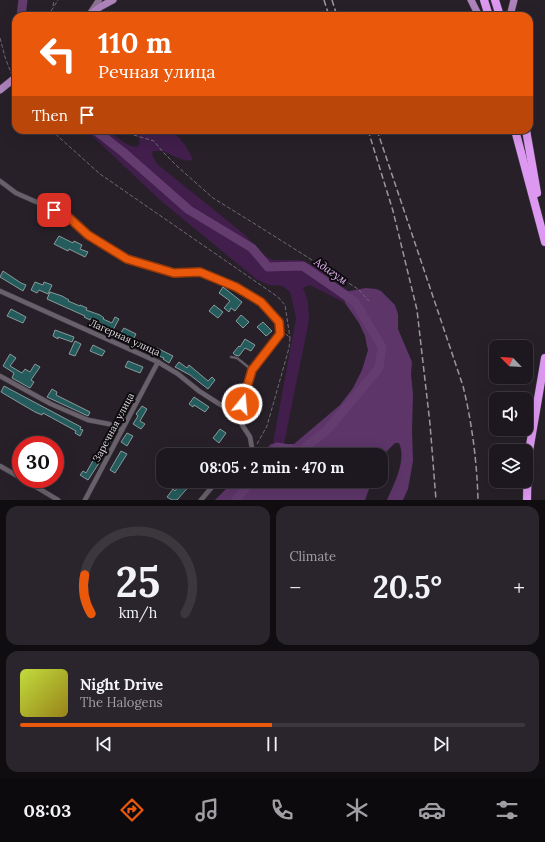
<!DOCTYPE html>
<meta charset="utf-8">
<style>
:root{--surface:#1d181f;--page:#2a252c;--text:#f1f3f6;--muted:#a0a0a4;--line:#3b373d;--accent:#ea580c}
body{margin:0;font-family:Lora,serif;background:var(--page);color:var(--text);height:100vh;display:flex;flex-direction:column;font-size:15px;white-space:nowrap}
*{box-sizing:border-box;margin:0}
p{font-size:13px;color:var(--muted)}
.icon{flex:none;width:22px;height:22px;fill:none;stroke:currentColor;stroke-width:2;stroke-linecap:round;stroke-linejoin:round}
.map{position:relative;height:500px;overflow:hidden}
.sheet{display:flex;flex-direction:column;gap:6px;padding:6px;background:#100d11;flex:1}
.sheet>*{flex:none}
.banner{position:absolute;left:12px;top:12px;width:521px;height:122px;border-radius:12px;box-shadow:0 4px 16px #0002,0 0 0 1px var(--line);background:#ea580c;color:#fff;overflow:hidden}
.needle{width:26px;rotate:295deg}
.fabs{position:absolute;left:489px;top:340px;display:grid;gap:8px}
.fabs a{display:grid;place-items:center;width:44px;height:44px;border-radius:8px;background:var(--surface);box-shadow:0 4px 16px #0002,0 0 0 1px var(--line);font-size:20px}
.speed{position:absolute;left:12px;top:436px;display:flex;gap:8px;font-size:20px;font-weight:700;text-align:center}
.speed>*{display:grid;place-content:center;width:52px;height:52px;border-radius:50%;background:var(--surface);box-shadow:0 4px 16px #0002,0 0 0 1px var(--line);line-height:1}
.speed .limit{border:6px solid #d22;background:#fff;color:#111}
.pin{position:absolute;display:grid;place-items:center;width:34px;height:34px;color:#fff;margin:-17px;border-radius:8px;box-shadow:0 2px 6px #0006}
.me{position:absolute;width:44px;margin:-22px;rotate:17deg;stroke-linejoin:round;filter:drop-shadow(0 0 3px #0008)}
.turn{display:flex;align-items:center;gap:14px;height:84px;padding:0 20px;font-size:18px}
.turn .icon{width:52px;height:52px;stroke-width:2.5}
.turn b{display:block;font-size:28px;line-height:34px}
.then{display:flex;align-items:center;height:38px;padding:0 20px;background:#0003;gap:8px;font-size:15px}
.big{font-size:30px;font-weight:700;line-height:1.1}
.sheet .card{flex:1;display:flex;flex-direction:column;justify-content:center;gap:6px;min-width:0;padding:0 14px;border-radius:12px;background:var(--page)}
.sheet .dial{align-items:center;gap:0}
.dial svg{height:104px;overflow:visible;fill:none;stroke:var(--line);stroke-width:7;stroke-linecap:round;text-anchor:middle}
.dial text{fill:var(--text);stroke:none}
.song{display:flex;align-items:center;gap:12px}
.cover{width:48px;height:48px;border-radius:6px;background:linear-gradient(135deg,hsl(70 70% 55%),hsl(50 70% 35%))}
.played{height:4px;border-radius:2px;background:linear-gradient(90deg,var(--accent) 50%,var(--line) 50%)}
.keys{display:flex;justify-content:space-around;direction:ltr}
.heat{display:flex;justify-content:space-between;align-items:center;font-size:22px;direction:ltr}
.sheet .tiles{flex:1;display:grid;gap:6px;grid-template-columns:1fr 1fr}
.card:last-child{grid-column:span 2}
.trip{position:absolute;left:156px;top:448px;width:232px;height:40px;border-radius:12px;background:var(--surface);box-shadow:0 4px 16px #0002,0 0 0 1px var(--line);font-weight:700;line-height:40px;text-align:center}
.dock{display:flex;height:64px;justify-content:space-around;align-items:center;background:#0c0a0c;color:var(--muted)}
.dock .icon{width:28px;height:28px}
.dock .on{color:var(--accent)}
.dock b{font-size:18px;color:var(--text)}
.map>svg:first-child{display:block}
.green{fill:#411e4b}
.forest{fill:#5d3569}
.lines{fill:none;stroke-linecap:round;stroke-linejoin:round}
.river{stroke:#643c70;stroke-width:9}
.building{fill:#245b5c;stroke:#899a9a}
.lane-casing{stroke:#413c43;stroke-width:3}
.street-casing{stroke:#413c43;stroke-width:5.5}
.secondary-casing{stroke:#413c43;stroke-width:7}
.primary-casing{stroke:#413c43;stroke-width:8}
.highway-casing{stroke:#413c43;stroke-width:9}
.path{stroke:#706a72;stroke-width:1;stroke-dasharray:4 2;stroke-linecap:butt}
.lane{stroke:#68606a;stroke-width:2}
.street{stroke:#68606a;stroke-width:4.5}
.secondary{stroke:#8b7192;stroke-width:6}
.primary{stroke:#ae82bb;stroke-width:7}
.highway{stroke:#dd99f1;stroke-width:8}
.rail{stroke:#9c979e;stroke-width:1.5;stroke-dasharray:6 3;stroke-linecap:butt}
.primary-bridge-casing{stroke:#413c43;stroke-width:8;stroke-linecap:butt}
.primary-bridge{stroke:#ae82bb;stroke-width:7}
.route-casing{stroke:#983908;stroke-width:10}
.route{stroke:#ea580c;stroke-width:7}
.labels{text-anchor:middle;stroke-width:4;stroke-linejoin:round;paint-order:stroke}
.street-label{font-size:10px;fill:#ddd9df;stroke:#0e0b0f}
.water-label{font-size:11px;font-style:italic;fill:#e9b9f8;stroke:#0e0b0f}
</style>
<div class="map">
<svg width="545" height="500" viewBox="0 0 545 500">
<rect width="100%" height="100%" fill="#272029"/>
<!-- green -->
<path class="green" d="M 86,130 C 97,130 108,131 117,137 C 124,142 128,146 137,147 L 140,143 L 138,134 L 135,130 L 170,130 C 181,138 188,148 193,160 C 183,163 172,154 163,151 C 160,151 156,151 153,151 L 152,155 L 157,164 L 244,234 L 264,255 L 273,260 L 299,260 L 318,267 L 326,273 L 337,283 L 349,291 L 344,293 L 345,303 L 310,285 L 303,288 L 308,301 L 309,320 L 284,444 L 271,444 L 273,443 L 296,318 L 290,292 L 282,286 L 269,285 L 256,279 L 160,200 Z"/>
<!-- forest -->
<g class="forest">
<path d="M 366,288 L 376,289 L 381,291 L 395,305 L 398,314 L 398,329 L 412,362 L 411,374 L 413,395 L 412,430 L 413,461 L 408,489 L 403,500 L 387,500 C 394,484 407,460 399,443 L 395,443 L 385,453 L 381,459 L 381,455 L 260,455 L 271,444 L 294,444 L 340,405 L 353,388 L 362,370 L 368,350 L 367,346 L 365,336 L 359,323 L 345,303 L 344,292 Z"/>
<path d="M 234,481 L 372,481 L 365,500 L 215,500 Z"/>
</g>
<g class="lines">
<!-- river -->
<g class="river">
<path d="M 21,16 L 23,0"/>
<path d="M 95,130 L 123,152 L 189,210 L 252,248 L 268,267 L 303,266 L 335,288 L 355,302 L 382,347 L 379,368 L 328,429 L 301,451 L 277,447 L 271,455"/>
<path d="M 236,500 L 251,481"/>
</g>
</g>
<!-- building -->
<g class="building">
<path d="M 59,236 L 73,243 L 74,241 L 82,245 L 80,249 L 88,252 L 85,257 L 69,249 L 68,251 L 54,244 Z"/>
<path d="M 3,271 L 21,283 L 26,285 L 23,291 L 0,277 Z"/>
<path d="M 35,282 L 43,285 L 44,282 L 52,285 L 48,294 L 39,290 L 37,293 L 31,290 Z"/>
<path d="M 223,287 L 242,302 L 235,311 L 231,308 L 229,312 L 224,308 L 230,301 L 219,293 Z"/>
<path d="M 50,292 L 62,296 L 69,300 L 68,301 L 80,306 L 80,305 L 87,308 L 86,310 L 100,315 L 104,318 L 103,319 L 112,323 L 115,317 L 119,319 L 113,330 L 91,318 L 90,320 L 84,317 L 85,316 L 47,299 Z"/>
<path d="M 214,305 L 223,312 L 218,318 L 209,311 Z"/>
<path d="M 11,309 L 26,317 L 23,323 L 7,316 Z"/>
<path d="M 241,315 L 249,322 L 243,328 L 236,321 Z"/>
<path d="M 263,322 L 272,331 L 266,336 L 257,327 Z"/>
<path d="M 124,328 L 136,334 L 133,340 L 120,334 Z"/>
<path d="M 55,330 L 74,337 L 72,342 L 58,337 L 58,339 L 53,336 Z"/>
<path d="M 245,339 L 255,345 L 251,351 L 245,348 L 239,356 L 235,355 L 233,353 L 239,346 L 240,347 Z"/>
<path d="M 75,341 L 81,344 L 75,356 L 69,354 Z"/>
<path d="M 93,345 L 105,351 L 102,356 L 90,351 Z"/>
<path d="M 157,348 L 173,356 L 169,363 L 163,359 L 164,358 L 154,354 Z"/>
<path d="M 10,354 L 16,358 L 10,366 L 22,373 L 25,369 L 30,372 L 35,364 L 40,367 L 31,380 L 34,382 L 30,388 L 12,378 L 14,373 L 3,366 Z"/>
<path d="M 128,361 L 143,367 L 140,373 L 125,367 Z"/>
<path d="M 179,362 L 187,368 L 189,365 L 208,381 L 212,377 L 215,380 L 208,389 L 190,375 L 175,367 Z"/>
<path d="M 4,386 L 81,427 L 80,429 L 83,430 L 80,436 L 75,433 L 76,431 L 43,413 L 42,415 L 35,412 L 1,392 Z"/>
<path d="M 52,389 L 57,392 L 56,395 L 90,412 L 88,416 L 47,397 Z"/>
<path d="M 194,397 L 209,407 L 205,412 L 194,405 L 193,407 L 189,404 Z"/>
<path d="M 142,406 L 147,409 L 140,421 L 145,424 L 141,429 L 133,424 L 138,416 L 136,414 Z"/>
<path d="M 220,429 L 226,433 L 219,443 L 213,438 Z"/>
<path d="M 127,433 L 133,436 L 127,446 L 121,442 Z"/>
<path d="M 106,437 L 111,440 L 105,453 L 99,450 Z"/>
<path d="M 121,451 L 127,454 L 115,473 L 110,470 Z"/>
<path d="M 96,457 L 101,460 L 88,480 L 80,475 L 83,471 L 86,473 L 95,457 Z"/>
<path d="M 182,481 L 187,481 L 191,484 L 177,500 L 172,500 L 167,497 L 173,489 L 175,491 Z"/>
</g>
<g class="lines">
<!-- lane casing -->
<g class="lane-casing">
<path id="lane" d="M 231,357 L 237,358 L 252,370"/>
</g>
<!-- street casing -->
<g class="street-casing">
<g id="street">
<path d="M 0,181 L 16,193 L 66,215 L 88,235 L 127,259 L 174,273 L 200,272 L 236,287 L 261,302 L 279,323 L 280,334 L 252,370 L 242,404 L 235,414"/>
<path d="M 0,291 L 158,362 L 178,374 L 199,391 L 235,414 L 250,437 L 252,448 L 248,455"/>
<path d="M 0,376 L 51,404 L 88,420 L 109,424 L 122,430"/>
<path d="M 0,466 L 21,478"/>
<path d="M 23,479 L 58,500"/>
<path d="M 85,500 L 158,362"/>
<path d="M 201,500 L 217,481"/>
</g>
</g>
<!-- secondary casing -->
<g class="secondary-casing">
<path id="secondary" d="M 91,12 L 99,0"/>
</g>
<!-- primary casing -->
<g class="primary-casing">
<g id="primary">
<path d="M 471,0 L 479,16"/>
<path d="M 88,16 L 100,7 L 113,0"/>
<path d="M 510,16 L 514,0"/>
</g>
</g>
<!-- highway casing -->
<g class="highway-casing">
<g id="highway">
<path d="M 484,0 L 489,16"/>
<path d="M 495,0 L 500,16"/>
<path d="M 515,130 L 545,242"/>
<path d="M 526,130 L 537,193"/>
<path d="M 527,500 L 528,457 L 545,358"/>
</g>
</g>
<!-- path -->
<g class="path">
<path d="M 53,6 L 54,0"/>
<path d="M 48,16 L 58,0"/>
<path d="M 0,38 L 5,57 L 11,73"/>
<path d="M 51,130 L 100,174 L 278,297 L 285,305 L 290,338"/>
<path d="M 123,130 L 127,133 L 154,141 L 162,151 L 178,167 L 213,198 L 255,224 L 358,289 L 369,301"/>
<path d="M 257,444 L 267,426 L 289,348 L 290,338 L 286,334"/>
</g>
<!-- lane -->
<use href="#lane" class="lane"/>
<!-- street -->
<use href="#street" class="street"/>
<!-- secondary -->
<use href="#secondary" class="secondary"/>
<!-- primary -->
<use href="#primary" class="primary"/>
<!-- highway -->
<use href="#highway" class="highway"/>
<!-- rail -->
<g class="rail">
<path d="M 324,0 L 329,16"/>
<path d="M 332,0 L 337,16"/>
<path d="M 368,130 L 393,211 L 417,310 L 430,424 L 436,500"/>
<path d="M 377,130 L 463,386 C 472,423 477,462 478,500"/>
</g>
<!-- primary-bridge casing -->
<g class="primary-bridge-casing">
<path id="primary-bridge" d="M 0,90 L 16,77"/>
</g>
<!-- primary-bridge -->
<use href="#primary-bridge" class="primary-bridge"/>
</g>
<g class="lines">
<!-- route casing -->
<g class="route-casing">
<path id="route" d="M 54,210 L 66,215 L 88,235 L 127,259 L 174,273 L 200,272 L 236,287 L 261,302 L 279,322 L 280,334 L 252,370 L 242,404"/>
</g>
<!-- route -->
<use href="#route" class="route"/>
</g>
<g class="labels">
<!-- street labels -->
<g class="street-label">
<text transform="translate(125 337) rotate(24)" y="4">Лагерная улица</text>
<text transform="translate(113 427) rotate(-62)" y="4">Заречная улица</text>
</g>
<!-- water labels -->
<g class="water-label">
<text transform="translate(331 271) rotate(35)" y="4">Адагум</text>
</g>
</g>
</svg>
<div class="fabs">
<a><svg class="needle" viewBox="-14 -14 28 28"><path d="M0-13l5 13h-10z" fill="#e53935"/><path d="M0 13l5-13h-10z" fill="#a0a0a4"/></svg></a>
<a><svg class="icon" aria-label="sound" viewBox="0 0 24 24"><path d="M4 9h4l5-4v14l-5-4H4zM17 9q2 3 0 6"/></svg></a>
<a><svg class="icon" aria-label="layers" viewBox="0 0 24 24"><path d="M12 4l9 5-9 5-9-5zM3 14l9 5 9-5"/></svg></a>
</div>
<div class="speed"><div class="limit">30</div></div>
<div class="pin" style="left:54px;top:210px;background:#d93025"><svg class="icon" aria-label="arrive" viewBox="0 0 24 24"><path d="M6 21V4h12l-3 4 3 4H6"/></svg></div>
<svg class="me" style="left:242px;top:404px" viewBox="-20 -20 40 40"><circle r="17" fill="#ea580c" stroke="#fff" stroke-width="3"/><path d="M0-11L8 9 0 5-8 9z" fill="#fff"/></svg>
<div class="trip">08:05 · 2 min · 470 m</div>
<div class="banner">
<div class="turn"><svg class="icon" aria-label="left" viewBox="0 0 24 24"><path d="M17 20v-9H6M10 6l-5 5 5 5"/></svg><div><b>110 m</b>Речная улица</div></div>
<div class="then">Then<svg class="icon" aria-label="arrive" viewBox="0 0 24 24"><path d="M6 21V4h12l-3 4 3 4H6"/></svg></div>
</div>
</div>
<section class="sheet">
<div class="tiles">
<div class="card dial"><svg viewBox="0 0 100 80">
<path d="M14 69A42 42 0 1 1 86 69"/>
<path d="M14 69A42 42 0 0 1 9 39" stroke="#ea580c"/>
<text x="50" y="56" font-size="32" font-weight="700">25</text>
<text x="50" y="72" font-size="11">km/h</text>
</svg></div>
<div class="card"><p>Climate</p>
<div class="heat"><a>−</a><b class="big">20.5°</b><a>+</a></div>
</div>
<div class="card">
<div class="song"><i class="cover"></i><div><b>Night Drive</b><p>The Halogens</p></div></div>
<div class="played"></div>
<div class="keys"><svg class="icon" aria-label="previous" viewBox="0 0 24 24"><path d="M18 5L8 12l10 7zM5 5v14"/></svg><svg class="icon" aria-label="pause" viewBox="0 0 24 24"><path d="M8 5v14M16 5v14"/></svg><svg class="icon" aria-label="next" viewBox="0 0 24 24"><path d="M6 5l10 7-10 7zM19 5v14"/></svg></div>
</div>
</div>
</section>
<nav class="dock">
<b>08:03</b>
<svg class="icon on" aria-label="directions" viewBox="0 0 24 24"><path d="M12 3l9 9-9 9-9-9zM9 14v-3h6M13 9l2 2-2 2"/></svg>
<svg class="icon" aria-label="music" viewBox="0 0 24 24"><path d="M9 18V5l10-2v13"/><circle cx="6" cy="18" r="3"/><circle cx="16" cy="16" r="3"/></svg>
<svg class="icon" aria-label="phone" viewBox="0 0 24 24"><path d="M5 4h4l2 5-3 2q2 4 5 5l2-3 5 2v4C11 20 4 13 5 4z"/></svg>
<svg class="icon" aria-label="climate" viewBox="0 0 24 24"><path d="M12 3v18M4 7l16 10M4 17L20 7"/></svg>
<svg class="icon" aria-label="car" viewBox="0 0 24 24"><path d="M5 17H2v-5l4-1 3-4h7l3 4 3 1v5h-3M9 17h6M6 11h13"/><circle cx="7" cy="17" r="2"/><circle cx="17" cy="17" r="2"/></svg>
<svg class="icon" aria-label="filters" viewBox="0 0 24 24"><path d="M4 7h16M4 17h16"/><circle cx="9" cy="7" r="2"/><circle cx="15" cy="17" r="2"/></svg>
</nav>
